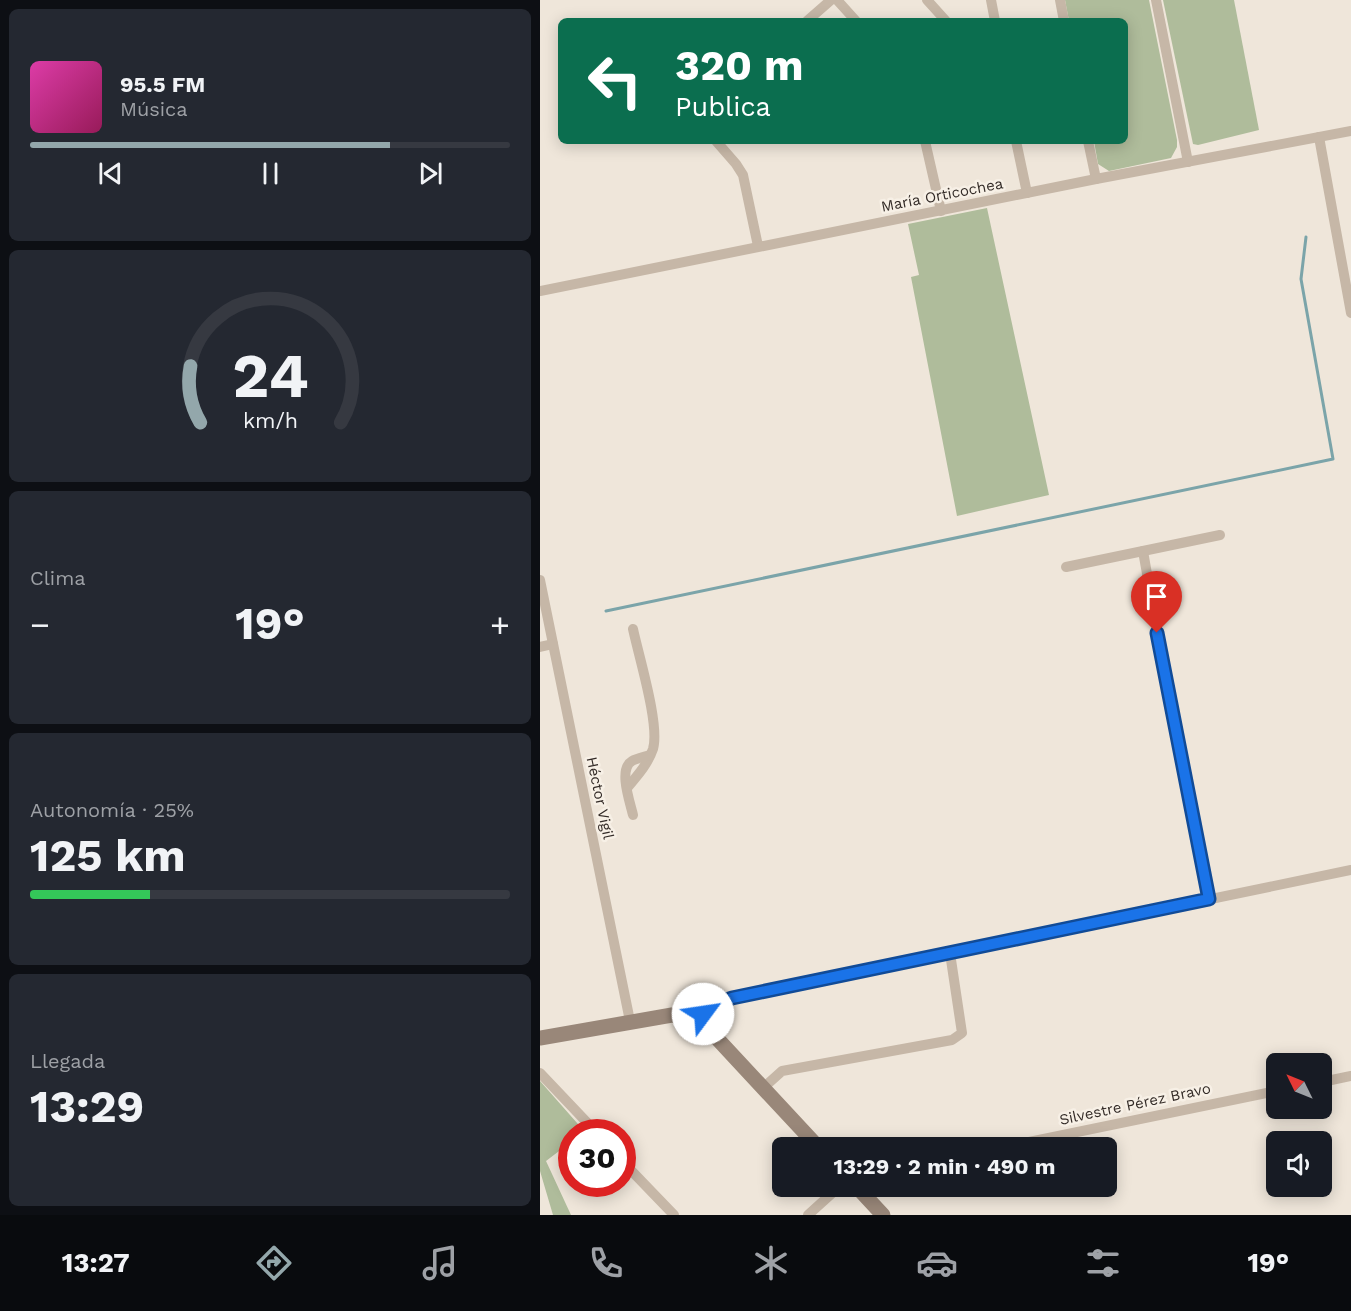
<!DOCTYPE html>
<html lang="es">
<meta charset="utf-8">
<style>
:root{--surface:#171b24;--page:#242831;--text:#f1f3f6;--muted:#9ea1a6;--line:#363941;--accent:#93a7ab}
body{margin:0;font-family:"Work Sans",sans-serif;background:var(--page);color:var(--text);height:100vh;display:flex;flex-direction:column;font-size:22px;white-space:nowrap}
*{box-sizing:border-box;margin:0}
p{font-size:20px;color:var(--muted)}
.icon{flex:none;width:33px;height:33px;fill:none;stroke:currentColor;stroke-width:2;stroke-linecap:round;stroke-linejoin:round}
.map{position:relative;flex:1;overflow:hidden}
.sheet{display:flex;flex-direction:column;gap:9px;padding:9px;background:#0d0f14;width:540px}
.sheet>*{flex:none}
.top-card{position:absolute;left:18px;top:18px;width:570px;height:126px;border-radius:9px;box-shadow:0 3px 15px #0003;background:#0b6e4f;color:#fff;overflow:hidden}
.needle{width:39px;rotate:313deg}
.tools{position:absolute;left:726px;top:1053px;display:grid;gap:12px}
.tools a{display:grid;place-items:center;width:66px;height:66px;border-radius:9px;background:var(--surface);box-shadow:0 3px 15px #0003;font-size:30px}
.speed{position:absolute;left:18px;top:1119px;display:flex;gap:12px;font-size:30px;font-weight:700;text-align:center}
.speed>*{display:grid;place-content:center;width:78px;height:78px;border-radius:50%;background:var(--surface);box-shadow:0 3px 15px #0003;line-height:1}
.speed .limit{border:9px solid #d22;background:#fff;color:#111}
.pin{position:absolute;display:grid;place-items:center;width:51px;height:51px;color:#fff;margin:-62px -26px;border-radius:50% 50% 50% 0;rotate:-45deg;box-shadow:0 0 6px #0007}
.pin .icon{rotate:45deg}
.me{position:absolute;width:66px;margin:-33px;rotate:59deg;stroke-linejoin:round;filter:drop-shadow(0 0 4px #0008)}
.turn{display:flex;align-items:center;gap:21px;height:126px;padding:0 18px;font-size:27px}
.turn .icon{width:78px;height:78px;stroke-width:2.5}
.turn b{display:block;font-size:42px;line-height:51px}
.big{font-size:45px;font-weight:700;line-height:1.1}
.sheet .widget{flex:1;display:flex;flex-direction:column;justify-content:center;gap:9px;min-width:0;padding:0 21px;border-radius:9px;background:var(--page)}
.sheet .dial{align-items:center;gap:0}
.dial svg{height:156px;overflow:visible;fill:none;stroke:var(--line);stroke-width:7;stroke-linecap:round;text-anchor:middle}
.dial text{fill:var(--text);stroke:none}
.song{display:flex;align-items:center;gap:18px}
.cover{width:72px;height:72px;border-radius:9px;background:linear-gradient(135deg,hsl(320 70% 55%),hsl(330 70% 35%))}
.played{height:6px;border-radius:3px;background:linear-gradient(90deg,var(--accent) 75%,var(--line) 75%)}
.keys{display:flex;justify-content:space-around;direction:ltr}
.heat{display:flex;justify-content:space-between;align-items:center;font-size:33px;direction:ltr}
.charge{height:9px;border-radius:4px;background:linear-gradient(90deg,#34c759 25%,var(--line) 0)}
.trip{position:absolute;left:232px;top:1137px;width:345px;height:60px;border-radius:9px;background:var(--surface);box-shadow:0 3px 15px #0003;font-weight:700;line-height:60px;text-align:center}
.tab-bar{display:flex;height:96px;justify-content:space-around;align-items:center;background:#090b0e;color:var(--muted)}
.tab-bar .icon{width:42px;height:42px}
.tab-bar .on{color:var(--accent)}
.tab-bar b{font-size:27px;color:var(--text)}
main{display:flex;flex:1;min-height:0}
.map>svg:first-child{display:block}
.green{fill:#afbc9b}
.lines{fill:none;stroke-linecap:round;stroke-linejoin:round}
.stream{stroke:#7ba4a9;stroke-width:3}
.street{stroke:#c6b7a7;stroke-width:10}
.secondary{stroke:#998779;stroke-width:15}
.route-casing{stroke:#114b97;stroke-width:15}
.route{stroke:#1a73e8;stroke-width:10}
.labels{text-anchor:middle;stroke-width:5;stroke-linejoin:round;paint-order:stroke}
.street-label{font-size:15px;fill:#332b27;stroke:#f7f0e6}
</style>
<main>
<section class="sheet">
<div class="widget">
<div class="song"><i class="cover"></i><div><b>95.5 FM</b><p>Música</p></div></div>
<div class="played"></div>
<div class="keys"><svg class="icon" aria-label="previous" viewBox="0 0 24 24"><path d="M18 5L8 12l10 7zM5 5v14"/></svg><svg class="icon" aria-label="pause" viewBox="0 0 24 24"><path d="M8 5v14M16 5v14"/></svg><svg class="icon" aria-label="next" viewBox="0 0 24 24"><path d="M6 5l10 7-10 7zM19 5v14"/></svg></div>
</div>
<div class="widget dial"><svg viewBox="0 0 100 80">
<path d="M14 69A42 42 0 1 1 86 69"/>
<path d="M14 69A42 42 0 0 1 9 40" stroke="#93a7ab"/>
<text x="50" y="56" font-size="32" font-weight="700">24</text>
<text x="50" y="72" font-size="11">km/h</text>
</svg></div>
<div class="widget"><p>Clima</p>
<div class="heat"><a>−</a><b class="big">19°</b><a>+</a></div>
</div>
<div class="widget"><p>Autonomía · 25%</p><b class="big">125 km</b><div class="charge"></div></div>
<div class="widget"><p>Llegada</p><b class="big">13:29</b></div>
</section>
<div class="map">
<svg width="811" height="1215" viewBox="0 0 811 1215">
<rect width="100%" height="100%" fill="#efe6da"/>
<!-- green -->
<g class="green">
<path d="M 525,0 L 609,0 L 637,140 L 637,147 L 631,158 L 569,171 L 558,164 L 554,141 L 585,141 L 585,21 L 529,21 Z"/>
<path d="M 623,0 L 694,0 L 719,130 L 658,145 L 653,144 Z"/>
<path d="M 447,208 L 509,495 L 417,516 L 371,277 L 379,275 L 368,224 Z"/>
<path d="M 0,1081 L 45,1132 L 32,1132 L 31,1142 L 6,1161 L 31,1215 L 13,1215 L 0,1171 Z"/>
</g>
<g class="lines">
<!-- stream -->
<path class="stream" d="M 66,611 L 793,459 L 761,279 L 766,237"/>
<!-- street -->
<g class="street">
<path d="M 297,0 L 316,21"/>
<path d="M 387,0 L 406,21"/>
<path d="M 451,0 L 455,21"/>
<path d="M 520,0 L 524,21"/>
<path d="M 616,0 L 648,162"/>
<path d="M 267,21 L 291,0"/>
<path d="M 779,137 L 811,313"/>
<path d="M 176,141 L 196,164 L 203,175 L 218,246"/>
<path d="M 385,141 L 401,211"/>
<path d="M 476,141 L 487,193"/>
<path d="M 548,141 L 556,179"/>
<path d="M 0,291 L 556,179 L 811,131"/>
<path d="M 603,551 L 621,654 L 669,899"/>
<path d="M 526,567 L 680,535"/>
<path d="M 0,580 L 90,1021"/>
<path d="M 0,647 L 13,644"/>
<path d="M 87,788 C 97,776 108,764 113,749 C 120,725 99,657 93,629"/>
<path d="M 93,815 C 90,802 78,769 92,761 C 97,758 104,757 110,755"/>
<path d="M 158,1018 L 175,1004 L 192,998 L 811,870"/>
<path d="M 0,1073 L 56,1132"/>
<path d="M 782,1082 L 811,1076"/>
<path d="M 223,1088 L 242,1071 L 412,1040 L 422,1033 L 410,953"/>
<path d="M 460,1148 L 736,1091"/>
<path d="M 82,1161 L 134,1215"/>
<path d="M 268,1215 L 300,1186"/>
</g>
<!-- secondary -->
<g class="secondary">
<path d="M 0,1038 L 132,1015 L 146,1015 L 158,1018 L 279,1148"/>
<path d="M 316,1186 L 343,1215"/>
</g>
</g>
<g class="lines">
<!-- route casing -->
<g class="route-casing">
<path id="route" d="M 163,1014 L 175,1004 L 192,998 L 669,899 L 617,633"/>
</g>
<!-- route -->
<use href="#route" class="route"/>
</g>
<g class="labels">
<!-- street labels -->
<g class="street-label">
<text transform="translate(402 195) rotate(-11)" y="5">María Orticochea</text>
<text transform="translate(60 798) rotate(78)" y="5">Héctor Vigil</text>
<text transform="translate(595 1104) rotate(-12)" y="5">Silvestre Pérez Bravo</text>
</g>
</g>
</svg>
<div class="tools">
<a><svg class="needle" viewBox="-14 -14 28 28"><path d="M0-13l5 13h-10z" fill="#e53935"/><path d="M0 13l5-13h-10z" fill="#9ea1a6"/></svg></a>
<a><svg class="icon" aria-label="sound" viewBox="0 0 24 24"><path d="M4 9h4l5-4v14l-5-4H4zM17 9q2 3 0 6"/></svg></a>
</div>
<div class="speed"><div class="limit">30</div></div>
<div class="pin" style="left:617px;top:633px;background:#d93025"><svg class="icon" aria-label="arrive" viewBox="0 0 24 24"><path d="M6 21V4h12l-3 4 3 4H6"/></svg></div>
<svg class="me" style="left:163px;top:1014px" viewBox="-20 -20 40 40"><circle r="19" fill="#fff"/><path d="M0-13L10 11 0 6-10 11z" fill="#1a73e8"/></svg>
<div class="trip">13:29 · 2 min · 490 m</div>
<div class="top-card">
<div class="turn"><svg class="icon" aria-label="left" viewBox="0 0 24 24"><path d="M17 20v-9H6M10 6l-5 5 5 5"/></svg><div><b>320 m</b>Publica</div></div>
</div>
</div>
</main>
<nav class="tab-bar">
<b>13:27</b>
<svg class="icon on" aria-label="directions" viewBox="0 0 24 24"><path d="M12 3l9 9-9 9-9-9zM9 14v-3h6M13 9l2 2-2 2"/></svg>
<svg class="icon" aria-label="music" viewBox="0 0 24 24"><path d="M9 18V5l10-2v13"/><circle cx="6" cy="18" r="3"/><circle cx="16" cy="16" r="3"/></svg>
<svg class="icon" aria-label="phone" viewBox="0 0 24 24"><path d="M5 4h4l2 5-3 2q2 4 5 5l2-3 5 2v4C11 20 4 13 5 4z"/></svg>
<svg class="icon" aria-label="climate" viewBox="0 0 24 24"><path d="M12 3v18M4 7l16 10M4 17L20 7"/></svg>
<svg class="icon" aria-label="car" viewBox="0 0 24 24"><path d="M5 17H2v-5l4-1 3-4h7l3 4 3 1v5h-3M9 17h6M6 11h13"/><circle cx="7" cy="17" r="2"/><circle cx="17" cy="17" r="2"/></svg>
<svg class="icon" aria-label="filters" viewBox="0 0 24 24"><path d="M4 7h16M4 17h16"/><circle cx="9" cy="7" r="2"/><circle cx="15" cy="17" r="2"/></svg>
<b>19°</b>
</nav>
